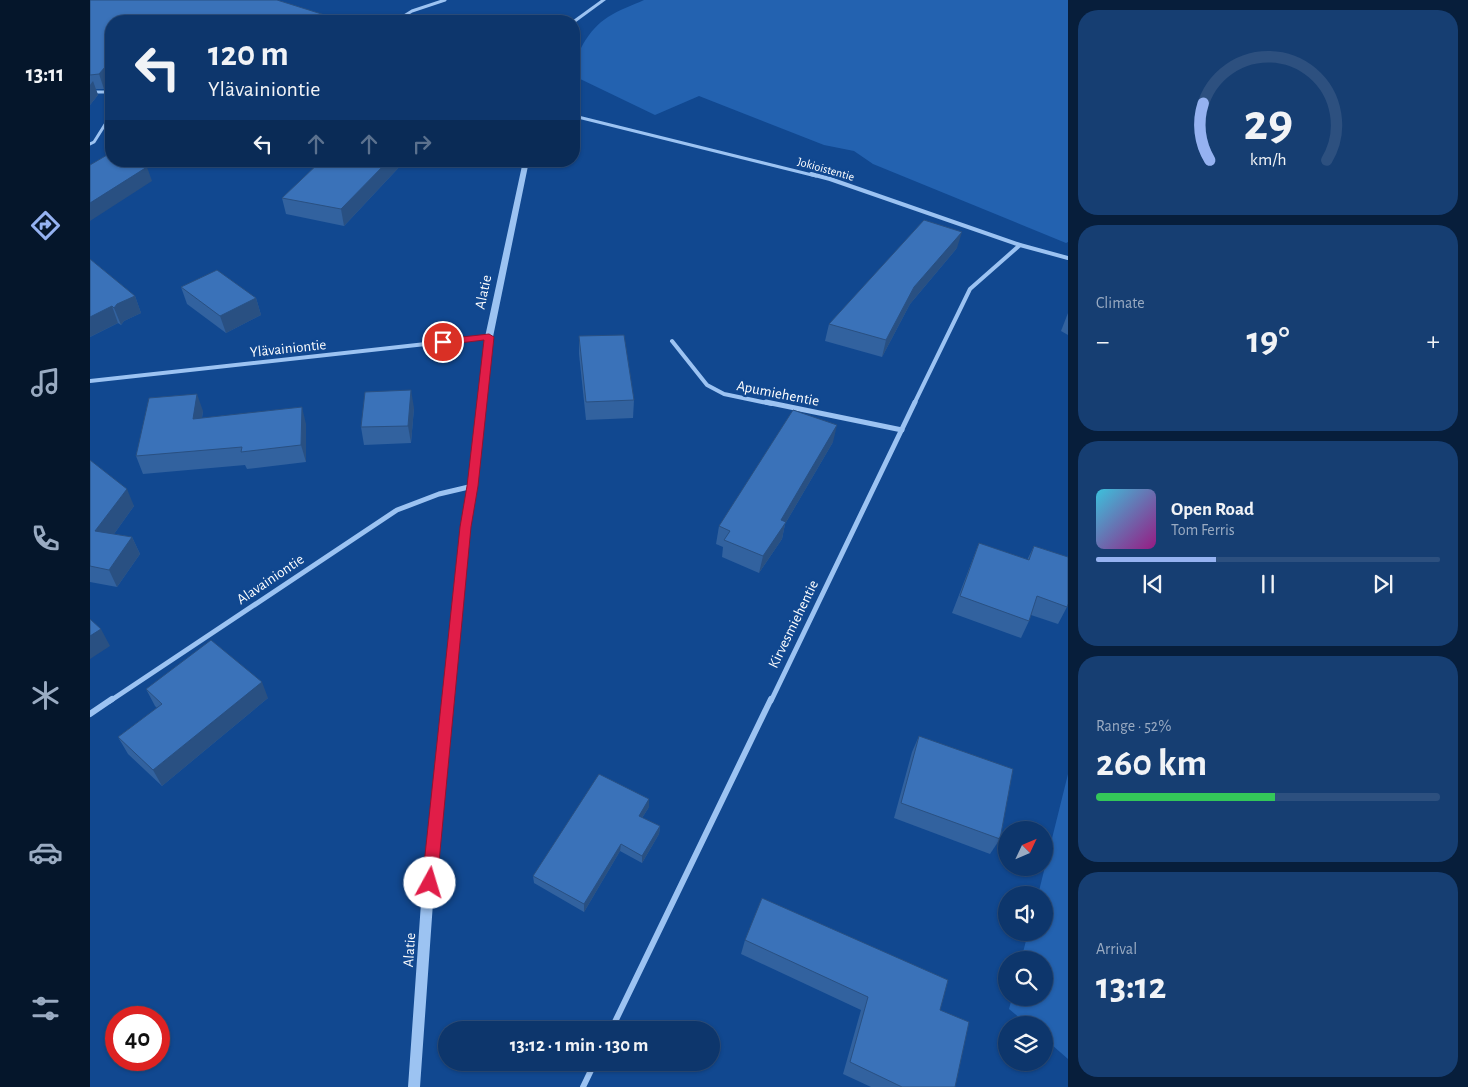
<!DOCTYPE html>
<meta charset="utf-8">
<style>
:root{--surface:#0d366c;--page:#163e72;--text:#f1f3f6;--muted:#9aabc2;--line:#2d507f;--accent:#95b2f1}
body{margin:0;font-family:"Alegreya Sans",sans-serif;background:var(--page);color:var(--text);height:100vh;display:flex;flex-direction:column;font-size:19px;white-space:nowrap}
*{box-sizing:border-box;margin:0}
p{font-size:16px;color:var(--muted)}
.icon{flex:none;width:28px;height:28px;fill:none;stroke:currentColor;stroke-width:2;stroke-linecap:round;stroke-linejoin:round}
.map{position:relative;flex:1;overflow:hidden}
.drawer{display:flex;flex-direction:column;gap:10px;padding:10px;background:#071e3b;width:400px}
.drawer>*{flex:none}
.guide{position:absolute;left:15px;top:15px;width:475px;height:152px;border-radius:20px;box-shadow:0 1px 4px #0004,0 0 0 1px var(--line);background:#0d366c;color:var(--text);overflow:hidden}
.needle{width:32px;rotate:46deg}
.buttons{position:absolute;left:908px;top:821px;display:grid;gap:10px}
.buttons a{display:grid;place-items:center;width:55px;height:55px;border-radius:50%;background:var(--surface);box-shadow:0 1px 4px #0004,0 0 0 1px var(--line);font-size:25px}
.speed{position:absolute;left:15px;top:1006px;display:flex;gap:10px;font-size:25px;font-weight:700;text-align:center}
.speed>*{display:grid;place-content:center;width:65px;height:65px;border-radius:50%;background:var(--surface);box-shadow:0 1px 4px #0004,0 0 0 1px var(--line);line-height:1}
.speed .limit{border:8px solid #d22;background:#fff;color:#111}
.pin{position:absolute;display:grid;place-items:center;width:42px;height:42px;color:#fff;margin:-21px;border:2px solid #fff;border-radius:50%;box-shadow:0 1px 5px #0007}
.me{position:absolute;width:55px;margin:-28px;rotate:6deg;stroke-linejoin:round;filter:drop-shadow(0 0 4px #0008)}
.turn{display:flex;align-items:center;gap:18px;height:105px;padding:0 20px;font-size:22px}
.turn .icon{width:65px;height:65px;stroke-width:2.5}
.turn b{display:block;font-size:35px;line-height:42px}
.lanes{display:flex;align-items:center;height:48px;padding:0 20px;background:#0003;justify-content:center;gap:25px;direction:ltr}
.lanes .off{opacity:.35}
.big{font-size:38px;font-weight:700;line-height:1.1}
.drawer .card{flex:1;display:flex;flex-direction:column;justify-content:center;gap:8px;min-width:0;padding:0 18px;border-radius:20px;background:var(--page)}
.drawer .dial{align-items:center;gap:0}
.dial svg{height:130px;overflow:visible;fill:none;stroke:var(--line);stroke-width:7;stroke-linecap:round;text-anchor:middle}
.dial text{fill:var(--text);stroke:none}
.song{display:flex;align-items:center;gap:15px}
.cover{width:60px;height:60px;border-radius:8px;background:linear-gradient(135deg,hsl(190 70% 55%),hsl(310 70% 35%))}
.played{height:5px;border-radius:2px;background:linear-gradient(90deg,var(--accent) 35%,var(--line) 35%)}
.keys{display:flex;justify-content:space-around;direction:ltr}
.heat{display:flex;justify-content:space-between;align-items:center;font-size:28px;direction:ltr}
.charge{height:8px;border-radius:4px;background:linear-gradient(90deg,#34c759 52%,var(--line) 0)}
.trip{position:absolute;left:348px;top:1021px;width:282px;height:50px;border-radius:25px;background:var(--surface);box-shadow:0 1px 4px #0004,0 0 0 1px var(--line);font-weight:700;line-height:50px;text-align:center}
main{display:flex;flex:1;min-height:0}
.menu{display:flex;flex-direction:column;width:90px;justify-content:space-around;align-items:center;background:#05162b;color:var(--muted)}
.menu .icon{width:35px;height:35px}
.menu .selected{color:var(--accent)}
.menu b{font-size:22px;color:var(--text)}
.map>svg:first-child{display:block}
.green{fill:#2362b0}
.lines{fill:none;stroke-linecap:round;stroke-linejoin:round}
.minor-far3{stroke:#9cc3f2;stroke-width:3}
.minor-far2{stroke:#9cc3f2;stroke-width:4}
.minor-far1{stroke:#9cc3f2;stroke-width:5}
.minor{stroke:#9cc3f2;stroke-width:6}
.tertiary{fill:#9cc3f2;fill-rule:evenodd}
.wall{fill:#32629f}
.shaded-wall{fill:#295082}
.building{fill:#3a72b9;stroke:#295082}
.route{fill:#e11d48;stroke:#92132f}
.labels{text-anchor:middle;stroke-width:5;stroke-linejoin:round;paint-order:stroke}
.far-street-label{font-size:12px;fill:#fff;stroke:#114890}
.street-label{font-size:15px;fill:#fff;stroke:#114890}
</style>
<main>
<nav class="menu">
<b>13:11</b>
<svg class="icon selected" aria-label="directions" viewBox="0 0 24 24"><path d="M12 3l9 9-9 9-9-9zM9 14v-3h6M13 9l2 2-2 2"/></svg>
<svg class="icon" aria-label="music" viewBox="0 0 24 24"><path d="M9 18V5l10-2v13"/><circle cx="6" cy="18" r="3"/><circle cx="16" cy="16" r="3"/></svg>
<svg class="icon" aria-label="phone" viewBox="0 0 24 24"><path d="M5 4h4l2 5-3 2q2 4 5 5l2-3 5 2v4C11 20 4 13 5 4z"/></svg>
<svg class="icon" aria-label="climate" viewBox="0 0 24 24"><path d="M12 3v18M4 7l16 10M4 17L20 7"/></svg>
<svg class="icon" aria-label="car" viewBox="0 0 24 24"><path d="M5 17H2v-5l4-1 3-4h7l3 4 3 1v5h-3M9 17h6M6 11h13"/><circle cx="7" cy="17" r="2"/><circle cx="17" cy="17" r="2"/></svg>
<svg class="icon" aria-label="filters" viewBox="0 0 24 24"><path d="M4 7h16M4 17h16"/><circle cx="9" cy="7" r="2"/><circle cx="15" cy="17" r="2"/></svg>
</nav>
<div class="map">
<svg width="978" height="1087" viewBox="0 0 978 1087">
<rect width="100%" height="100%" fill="#114890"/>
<!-- green -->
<g class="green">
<path d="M 554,0 L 978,0 L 978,242 L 976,243 L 783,164 L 764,151 L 734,145 L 609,96 L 565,115 L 484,76 C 484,54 499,29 518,17 C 529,10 543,5 554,0 Z"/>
<path d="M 978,774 L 978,1059 L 954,1038 L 954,1025 L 938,1025 L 919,1009 L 922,998 L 954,998 L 954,960 L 931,960 L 938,933 L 954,932 L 954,895 L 948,895 Z"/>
</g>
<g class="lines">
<!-- minor-far3 -->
<g class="minor-far3">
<path d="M 306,21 L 322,11 L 355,0"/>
<path d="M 0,92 L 21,92"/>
<path d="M 484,116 L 726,176"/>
<path d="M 0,144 L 4,142 L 21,115"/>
</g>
<!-- minor-far2 -->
<g class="minor-far2">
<path d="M 721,174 L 740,179 L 930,245 L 978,258"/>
<path d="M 582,341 L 617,385 L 634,394 L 682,404"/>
<path d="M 0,381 L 399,337"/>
<path d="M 824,404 L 880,289 L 930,245"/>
</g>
<!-- minor-far1 -->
<g class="minor-far1">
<path d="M 676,402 L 812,430"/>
<path d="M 20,701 L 307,510 L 349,494 L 383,486"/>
<path d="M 681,701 L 825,402"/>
</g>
<!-- minor -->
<g class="minor">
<path d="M 0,714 L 22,699"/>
<path d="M 521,1030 L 681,699"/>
<path d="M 493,1087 L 505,1062"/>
</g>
<!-- tertiary -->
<g class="tertiary">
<path d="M 511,0 L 516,0 L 486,22 L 482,21 Z"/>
<path d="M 433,161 L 439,161 L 403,337 L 387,486 L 380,527 L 343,903 L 330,1087 L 318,1087 L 331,903 L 372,527 L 379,486 L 395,337 Z"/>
</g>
</g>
<!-- wall -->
<g class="wall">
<path d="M 0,0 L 254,21 L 21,21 L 21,81 L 19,81 L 14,89 L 6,89 L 8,95 L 0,105 Z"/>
<path d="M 231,161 L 313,161 L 313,163 L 254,226 L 196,214 L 192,198 Z"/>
<path d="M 867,248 L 820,304 L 792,357 L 735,341 L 739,324 Z"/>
<path d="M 0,259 L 45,296 L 51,313 L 34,321 L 31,325 L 28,323 L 0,337 Z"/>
<path d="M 91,287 L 166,298 L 171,315 L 136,333 L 97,304 Z"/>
<path d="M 978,313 L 978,335 L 971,331 Z"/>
<path d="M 489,336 L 544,400 L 543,418 L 496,420 L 489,354 Z"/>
<path d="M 324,408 L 321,443 L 274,445 L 271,427 Z"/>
<path d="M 113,411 L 112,418 L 216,424 L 216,462 L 157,469 L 155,465 L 53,474 L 46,456 Z"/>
<path d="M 743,442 L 695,524 L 692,539 L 669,573 L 632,557 L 633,547 L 626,544 L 629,526 Z"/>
<path d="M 0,460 L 44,506 L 24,534 L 42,537 L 50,554 L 27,587 L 0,582 Z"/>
<path d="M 889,543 L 937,560 L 944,546 L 977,607 L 968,624 L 941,615 L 939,621 L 931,638 L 862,613 Z"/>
<path d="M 56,689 L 178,698 L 72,786 L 38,754 L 28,737 L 67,708 L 65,706 Z"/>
<path d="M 829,736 L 910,839 L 900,854 L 804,818 L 822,752 Z"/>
<path d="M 559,807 L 552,818 L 570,826 L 569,834 L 552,863 L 530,851 L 494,912 L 444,883 L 443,876 Z"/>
<path d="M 655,940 L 850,1010 L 865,1087 L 781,1087 L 753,1074 L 771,1010 L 651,954 Z"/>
</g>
<!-- shaded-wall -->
<g class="shaded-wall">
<path d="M 126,17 L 126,21 L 117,21 Z"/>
<path d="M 21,64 L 21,81 L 19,81 L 14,89 L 9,74 L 15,67 Z"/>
<path d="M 3,81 L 8,95 L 0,105 L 0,85 Z"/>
<path d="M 298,161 L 313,161 L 313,163 L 254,226 L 251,209 Z"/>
<path d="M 57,167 L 62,181 L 0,221 L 0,203 Z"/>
<path d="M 872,232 L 867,248 L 820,304 L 792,357 L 796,340 L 824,287 Z"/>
<path d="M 45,296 L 51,313 L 34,321 L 31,325 L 24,308 L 27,304 Z"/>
<path d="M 166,298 L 171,315 L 136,333 L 130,316 Z"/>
<path d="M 22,306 L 28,323 L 0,337 L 0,317 Z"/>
<path d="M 321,390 L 324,408 L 321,443 L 318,426 Z"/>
<path d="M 107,394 L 113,411 L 109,436 L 103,419 Z"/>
<path d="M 212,407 L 216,424 L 216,462 L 211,445 Z"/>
<path d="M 747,425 L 743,442 L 695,524 L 692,539 L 669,573 L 673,556 L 691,520 Z"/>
<path d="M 37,489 L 44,506 L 14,548 L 5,531 Z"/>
<path d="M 42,537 L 50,554 L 27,587 L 19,570 Z"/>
<path d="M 11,629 L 20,646 L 0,659 L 0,636 Z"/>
<path d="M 172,682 L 178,698 L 72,786 L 63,770 Z"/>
<path d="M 559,799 L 559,807 L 548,824 L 549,816 Z"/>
<path d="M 570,826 L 569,834 L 552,863 L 552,856 Z"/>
<path d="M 531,844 L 530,851 L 494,912 L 494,904 Z"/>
</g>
<!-- building -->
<g class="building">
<path d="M 0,0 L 187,0 L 254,21 L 129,21 L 126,17 L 117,21 L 21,21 L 21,64 L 15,67 L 9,74 L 0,75 Z"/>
<path d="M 305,18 L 313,21 L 297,21 Z"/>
<path d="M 17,155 L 21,157 L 21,161 L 38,161 L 57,167 L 0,203 L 0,165 Z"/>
<path d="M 231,161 L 298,161 L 251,209 L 192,198 Z"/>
<path d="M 834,220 L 872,232 L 824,287 L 796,340 L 739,324 Z"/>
<path d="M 0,259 L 45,296 L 27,304 L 24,308 L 22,306 L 0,317 Z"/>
<path d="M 127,270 L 166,298 L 130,316 L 91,287 Z"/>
<path d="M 534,335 L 544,400 L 496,402 L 489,336 Z"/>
<path d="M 321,390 L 318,426 L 271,427 L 275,392 Z"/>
<path d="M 107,394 L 103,419 L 212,407 L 211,445 L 151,452 L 152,447 L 46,456 L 59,398 Z"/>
<path d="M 703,410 L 747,425 L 691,520 L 696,522 L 673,556 L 634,540 L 640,531 L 629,526 Z"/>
<path d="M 0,460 L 37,489 L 5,531 L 42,537 L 19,570 L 0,566 Z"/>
<path d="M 889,543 L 939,560 L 944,546 L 978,557 L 978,604 L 977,607 L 947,596 L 939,621 L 870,596 Z"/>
<path d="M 0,619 L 11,629 L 0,636 Z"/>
<path d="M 121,640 L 172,682 L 63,770 L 28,737 L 72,704 L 56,689 Z"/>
<path d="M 829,736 L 923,769 L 910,839 L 811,803 Z"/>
<path d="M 509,774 L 559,799 L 549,816 L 570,826 L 552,856 L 531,844 L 494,904 L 443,876 Z"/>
<path d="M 672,898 L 858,980 L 850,1010 L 879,1022 L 865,1087 L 812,1087 L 760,1062 L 778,997 L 655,940 Z"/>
</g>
<!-- route -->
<path class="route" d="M 399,334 L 404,337 L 388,486 L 381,527 L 347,883 L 345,888 L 340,890 L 334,888 L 332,883 L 370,527 L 377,486 L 394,340 L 353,345 L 348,342 L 353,339 Z"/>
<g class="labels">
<!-- far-street labels -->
<g class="far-street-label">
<text transform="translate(736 169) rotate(16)" y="4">Jokioistentie</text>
</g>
<!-- street labels -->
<g class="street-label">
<text transform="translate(393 292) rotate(-78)" y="5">Alatie</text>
<text transform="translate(198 348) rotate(-6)" y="5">Ylävainiontie</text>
<text transform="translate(688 393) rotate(11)" y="5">Apumiehentie</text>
<text transform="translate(180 579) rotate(-34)" y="5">Alavainiontie</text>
<text transform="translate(703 624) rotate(-64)" y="5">Kirvesmiehentie</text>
<text transform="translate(319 950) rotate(-86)" y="5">Alatie</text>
</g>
</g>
</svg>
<div class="buttons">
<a><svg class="needle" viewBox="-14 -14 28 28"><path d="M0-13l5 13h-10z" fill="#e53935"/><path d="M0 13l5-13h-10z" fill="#9aabc2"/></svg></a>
<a><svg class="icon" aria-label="sound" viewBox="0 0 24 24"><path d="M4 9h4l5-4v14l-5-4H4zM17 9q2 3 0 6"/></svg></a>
<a><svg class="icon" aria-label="search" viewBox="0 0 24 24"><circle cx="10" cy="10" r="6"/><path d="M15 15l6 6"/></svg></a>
<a><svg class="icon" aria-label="layers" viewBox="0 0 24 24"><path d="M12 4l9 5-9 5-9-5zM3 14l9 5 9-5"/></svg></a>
</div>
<div class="speed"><div class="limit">40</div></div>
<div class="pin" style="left:353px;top:342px;background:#d93025"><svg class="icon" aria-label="arrive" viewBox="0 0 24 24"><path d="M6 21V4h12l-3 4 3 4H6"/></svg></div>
<svg class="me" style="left:340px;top:883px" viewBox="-20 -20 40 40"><circle r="19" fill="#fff"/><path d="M0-13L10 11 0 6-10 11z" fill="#e11d48"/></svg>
<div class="trip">13:12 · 1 min · 130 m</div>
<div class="guide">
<div class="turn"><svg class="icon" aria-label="left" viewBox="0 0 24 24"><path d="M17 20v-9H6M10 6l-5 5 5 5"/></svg><div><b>120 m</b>Ylävainiontie</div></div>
<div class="lanes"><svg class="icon" aria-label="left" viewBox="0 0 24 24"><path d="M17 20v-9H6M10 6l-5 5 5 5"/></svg><svg class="icon off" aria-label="ahead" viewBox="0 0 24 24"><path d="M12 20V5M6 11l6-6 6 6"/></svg><svg class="icon off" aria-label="ahead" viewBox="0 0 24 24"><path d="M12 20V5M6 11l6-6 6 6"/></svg><svg class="icon off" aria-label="right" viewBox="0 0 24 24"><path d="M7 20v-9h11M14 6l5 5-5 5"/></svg></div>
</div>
</div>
<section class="drawer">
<div class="card dial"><svg viewBox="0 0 100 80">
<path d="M14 69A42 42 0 1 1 86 69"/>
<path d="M14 69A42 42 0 0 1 10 34" stroke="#95b2f1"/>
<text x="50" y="56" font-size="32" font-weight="700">29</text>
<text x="50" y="72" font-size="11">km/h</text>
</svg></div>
<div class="card"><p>Climate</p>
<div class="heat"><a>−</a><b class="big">19°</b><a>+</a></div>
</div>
<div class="card">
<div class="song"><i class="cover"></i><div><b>Open Road</b><p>Tom Ferris</p></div></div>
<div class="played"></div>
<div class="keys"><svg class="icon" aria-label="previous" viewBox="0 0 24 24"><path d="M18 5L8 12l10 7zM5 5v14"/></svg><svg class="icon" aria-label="pause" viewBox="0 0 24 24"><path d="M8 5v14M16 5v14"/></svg><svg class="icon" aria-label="next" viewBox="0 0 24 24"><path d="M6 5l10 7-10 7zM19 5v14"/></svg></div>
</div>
<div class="card"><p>Range · 52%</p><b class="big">260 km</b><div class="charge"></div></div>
<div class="card"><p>Arrival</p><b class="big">13:12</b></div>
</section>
</main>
